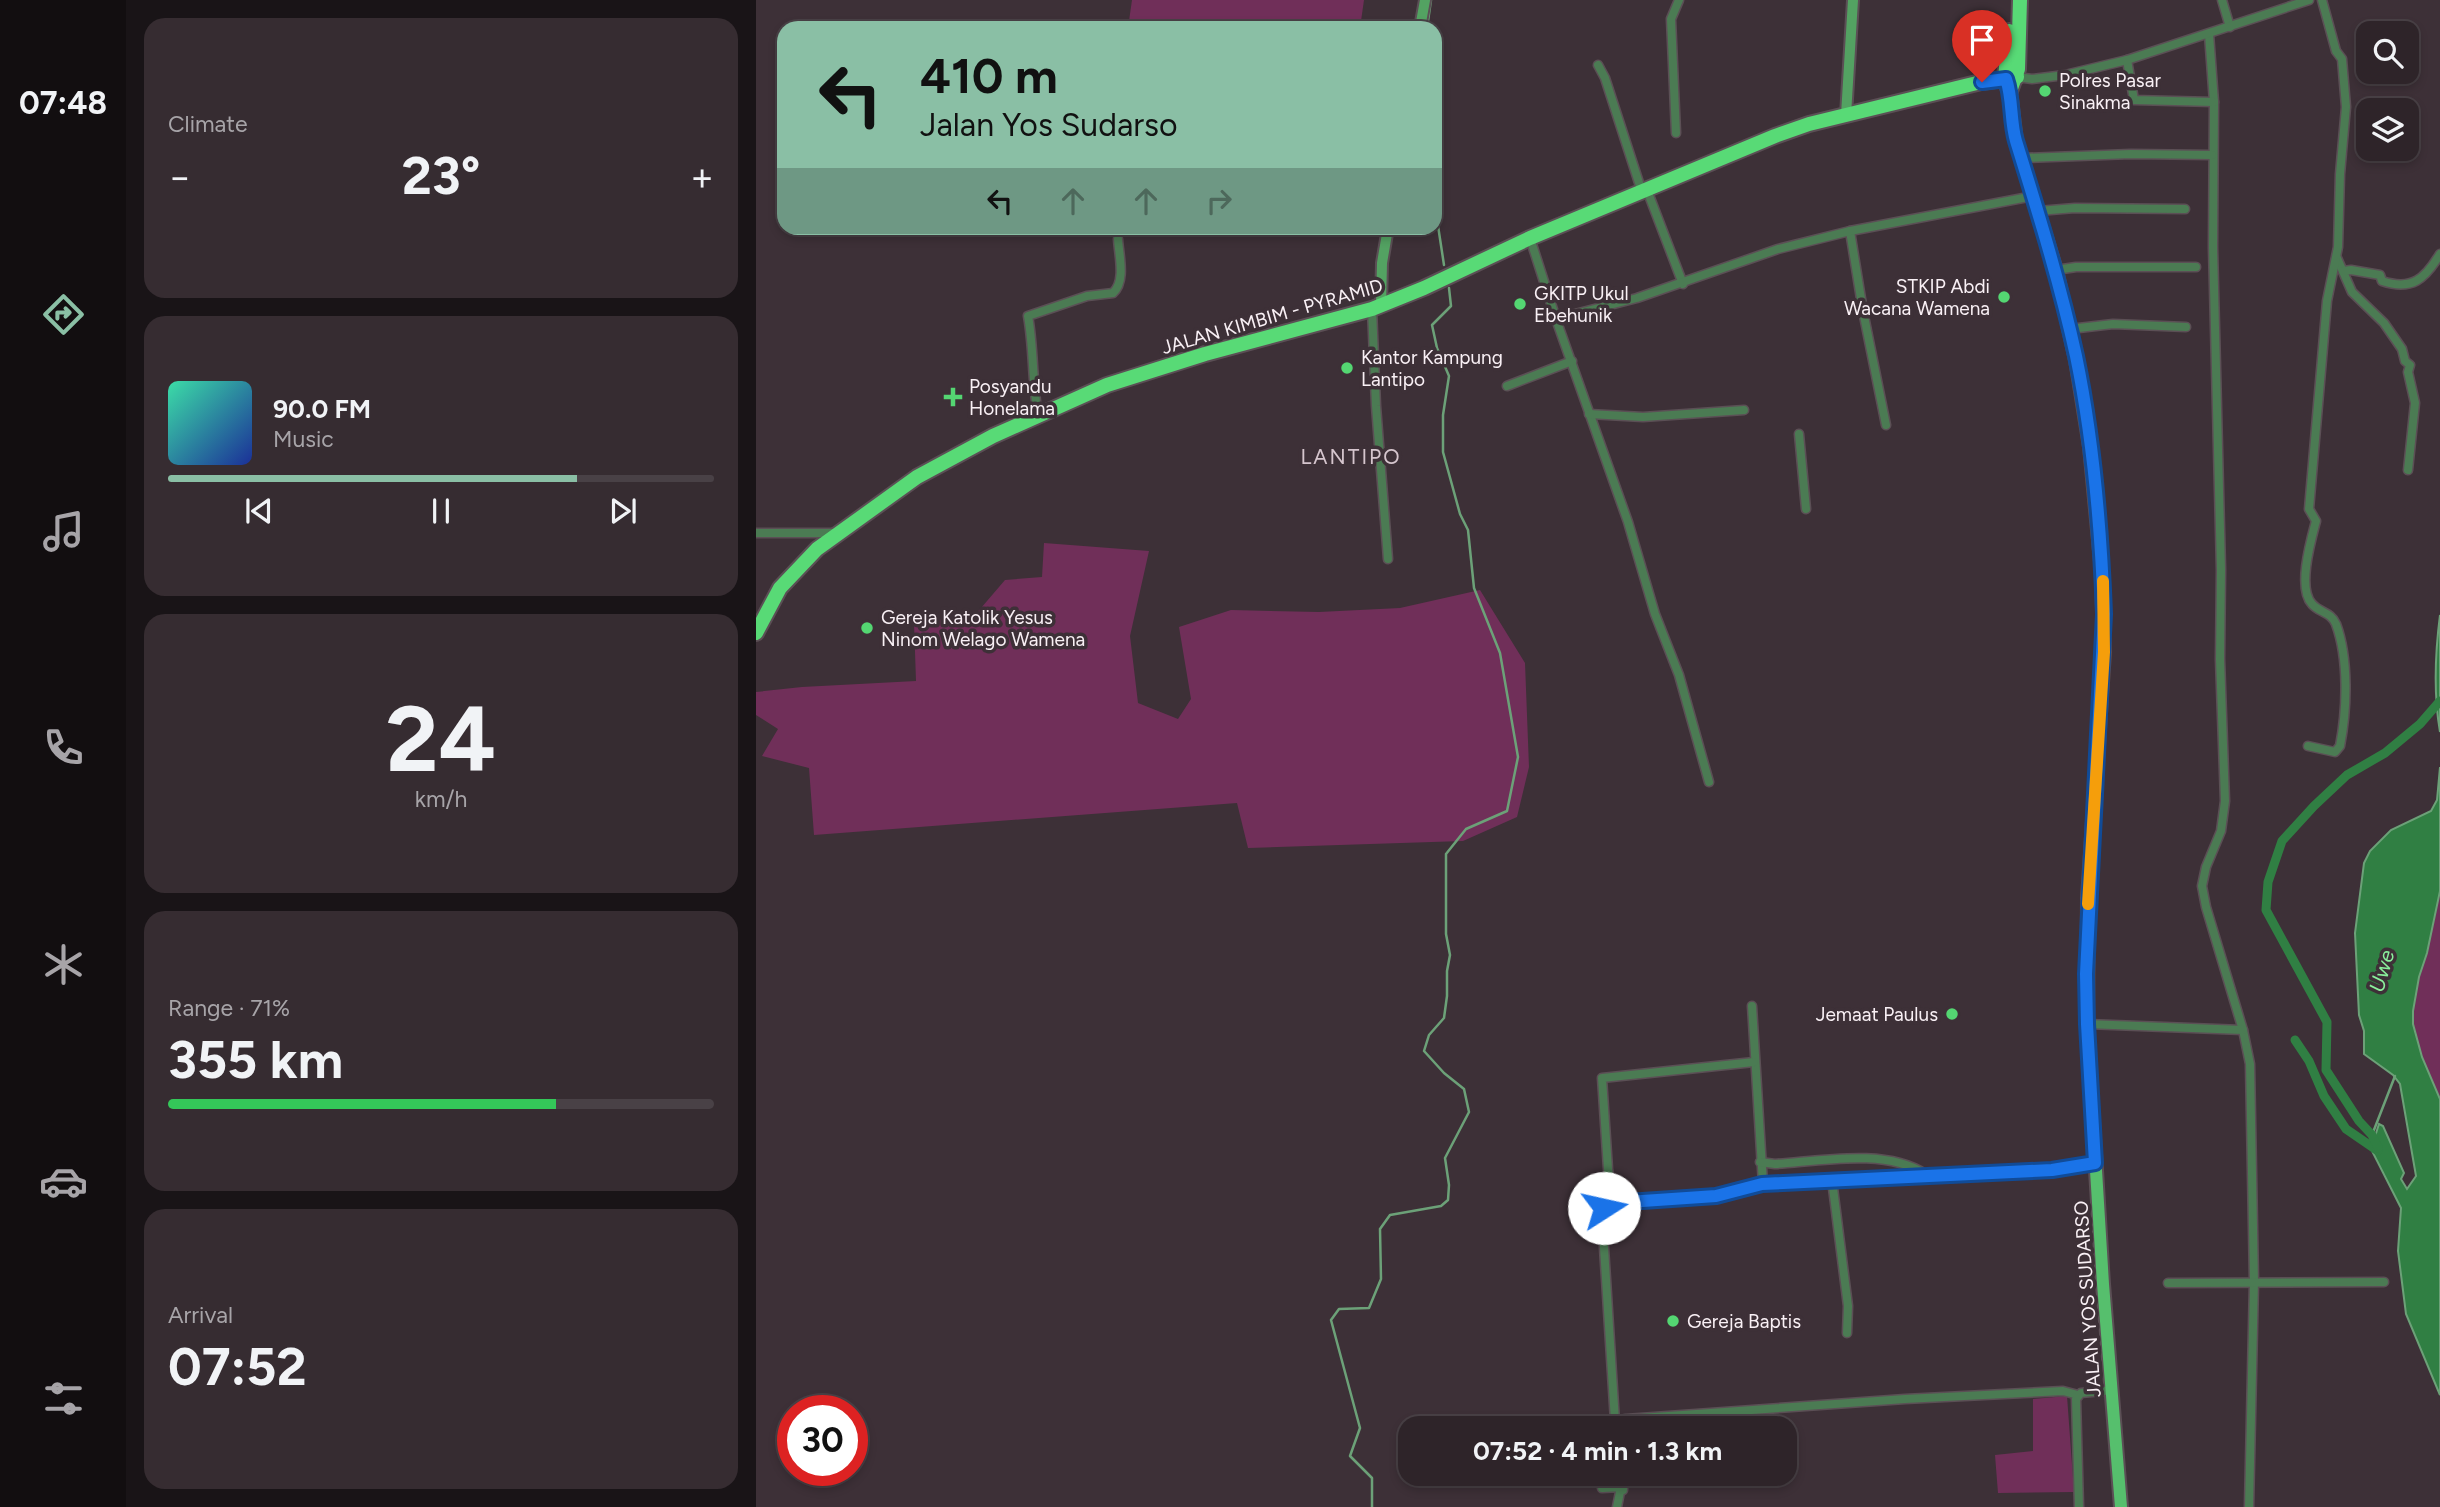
<!DOCTYPE html>
<meta charset="utf-8">
<style>
:root{--surface:#2e2429;--page:#362c31;--text:#f1f3f6;--muted:#a7a4a8;--line:#494146;--accent:#8abfa5}
body{margin:0;font-family:Figtree,sans-serif;background:var(--page);color:var(--text);height:100vh;display:flex;flex-direction:column;font-size:26px;white-space:nowrap}
*{box-sizing:border-box;margin:0}
p{font-size:23px;color:var(--muted)}
.icon{flex:none;width:38px;height:38px;fill:none;stroke:currentColor;stroke-width:2;stroke-linecap:round;stroke-linejoin:round}
.map{position:relative;flex:1;overflow:hidden}
.drawer{display:flex;flex-direction:column;gap:18px;padding:18px;background:#191417;width:630px}
.drawer>*{flex:none}
.top-card{position:absolute;left:21px;top:21px;width:665px;height:214px;border-radius:21px;box-shadow:0 4px 10px #0003,0 0 0 2px var(--line);background:#8abfa5;color:#111;overflow:hidden}
.tools{position:absolute;left:1600px;top:21px;display:grid;gap:14px}
.tools a{display:grid;place-items:center;width:63px;height:63px;border-radius:14px;background:var(--surface);box-shadow:0 4px 10px #0003,0 0 0 2px var(--line);font-size:35px}
.speed{position:absolute;left:21px;top:1395px;display:flex;gap:14px;font-size:35px;font-weight:700;text-align:center}
.speed>*{display:grid;place-content:center;width:91px;height:91px;border-radius:50%;background:var(--surface);box-shadow:0 4px 10px #0003,0 0 0 2px var(--line);line-height:1}
.speed .limit{border:10px solid #d22;background:#fff;color:#111}
.pin{position:absolute;display:grid;place-items:center;width:60px;height:60px;color:#fff;margin:-72px -30px;border-radius:50% 50% 50% 0;rotate:-45deg;box-shadow:0 0 7px #0007}
.pin .icon{rotate:45deg}
.me{position:absolute;width:77px;margin:-38px;rotate:80deg;stroke-linejoin:round;filter:drop-shadow(0 0 5px #0008)}
.turn{display:flex;align-items:center;gap:24px;height:147px;padding:0 28px;font-size:32px}
.turn .icon{width:91px;height:91px;stroke-width:2.5}
.turn b{display:block;font-size:49px;line-height:60px}
.lanes{display:flex;align-items:center;height:66px;padding:0 28px;background:#0003;justify-content:center;gap:35px;direction:ltr}
.lanes .off{opacity:.35}
.big{font-size:52px;font-weight:700;line-height:1.1}
.drawer .tile{flex:1;display:flex;flex-direction:column;justify-content:center;gap:10px;min-width:0;padding:0 24px;border-radius:21px;background:var(--page)}
.drawer .dial{align-items:center;gap:0}
.dial b{font-size:91px;line-height:1}
.song{display:flex;align-items:center;gap:21px}
.cover{width:84px;height:84px;border-radius:10px;background:linear-gradient(135deg,hsl(160 70% 55%),hsl(230 70% 35%))}
.played{height:7px;border-radius:4px;background:linear-gradient(90deg,var(--accent) 75%,var(--line) 75%)}
.keys{display:flex;justify-content:space-around;direction:ltr}
.heat{display:flex;justify-content:space-between;align-items:center;font-size:38px;direction:ltr}
.charge{height:10px;border-radius:5px;background:linear-gradient(90deg,#34c759 71%,var(--line) 0)}
.trip{position:absolute;left:642px;top:1416px;width:399px;height:70px;border-radius:21px;background:var(--surface);box-shadow:0 4px 10px #0003,0 0 0 2px var(--line);font-weight:700;line-height:70px;text-align:center}
main{display:flex;flex:1;min-height:0}
.menu{display:flex;flex-direction:column;width:126px;justify-content:space-around;align-items:center;background:#120e10;color:var(--muted)}
.menu .icon{width:49px;height:49px}
.menu .current{color:var(--accent)}
.menu b{font-size:32px;color:var(--text)}
.map>svg:first-child{display:block}
.green{fill:#702f59}
.water{fill:#307f43;stroke:#6ca178;stroke-width:2}
.lines{fill:none;stroke-linecap:round;stroke-linejoin:round}
.stream{stroke:#6ca178;stroke-width:2.5}
.canal{stroke:#307f43;stroke-width:9}
.street-casing{stroke:#5b4f55;stroke-width:11}
.secondary-casing{stroke:#5b4f55;stroke-width:14}
.primary-casing{stroke:#5b4f55;stroke-width:16}
.highway-casing{stroke:#5b4f55;stroke-width:18}
.street{stroke:#4b7b53;stroke-width:8}
.secondary{stroke:#53a262;stroke-width:10}
.primary{stroke:#56bf6d;stroke-width:12}
.highway{stroke:#58da76;stroke-width:14}
.route-casing{stroke:#114b97;stroke-width:18}
.route{stroke:#1a73e8;stroke-width:12}
.slow{stroke:#f59e0b;stroke-width:12}
.poi-dot{fill:#54d672;stroke:#3d3037;stroke-width:2.5}
.labels{text-anchor:middle;stroke-width:7;stroke-linejoin:round;paint-order:stroke}
.poi-label{font-size:19px;fill:#f9f0f5;stroke:#3d3037;text-anchor:start}
.street-label{font-size:19px;fill:#f9f0f5;stroke:#3d3037}
.neighbourhood-label{font-size:21px;letter-spacing:2px;fill:#d5c5cd;stroke:#3d3037}
.water-label{font-size:21px;font-style:italic;fill:#8af09c;stroke:#3d3037}
</style>
<main>
<nav class="menu">
<b>07:48</b>
<svg class="icon current" aria-label="directions" viewBox="0 0 24 24"><path d="M12 3l9 9-9 9-9-9zM9 14v-3h6M13 9l2 2-2 2"/></svg>
<svg class="icon" aria-label="music" viewBox="0 0 24 24"><path d="M9 18V5l10-2v13"/><circle cx="6" cy="18" r="3"/><circle cx="16" cy="16" r="3"/></svg>
<svg class="icon" aria-label="phone" viewBox="0 0 24 24"><path d="M5 4h4l2 5-3 2q2 4 5 5l2-3 5 2v4C11 20 4 13 5 4z"/></svg>
<svg class="icon" aria-label="climate" viewBox="0 0 24 24"><path d="M12 3v18M4 7l16 10M4 17L20 7"/></svg>
<svg class="icon" aria-label="car" viewBox="0 0 24 24"><path d="M5 17H2v-5l4-1 3-4h7l3 4 3 1v5h-3M9 17h6M6 11h13"/><circle cx="7" cy="17" r="2"/><circle cx="17" cy="17" r="2"/></svg>
<svg class="icon" aria-label="filters" viewBox="0 0 24 24"><path d="M4 7h16M4 17h16"/><circle cx="9" cy="7" r="2"/><circle cx="15" cy="17" r="2"/></svg>
</nav>
<section class="drawer">
<div class="tile"><p>Climate</p>
<div class="heat"><a>−</a><b class="big">23°</b><a>+</a></div>
</div>
<div class="tile">
<div class="song"><i class="cover"></i><div><b>90.0 FM</b><p>Music</p></div></div>
<div class="played"></div>
<div class="keys"><svg class="icon" aria-label="previous" viewBox="0 0 24 24"><path d="M18 5L8 12l10 7zM5 5v14"/></svg><svg class="icon" aria-label="pause" viewBox="0 0 24 24"><path d="M8 5v14M16 5v14"/></svg><svg class="icon" aria-label="next" viewBox="0 0 24 24"><path d="M6 5l10 7-10 7zM19 5v14"/></svg></div>
</div>
<div class="tile dial"><b>24</b><p>km/h</p></div>
<div class="tile"><p>Range · 71%</p><b class="big">355 km</b><div class="charge"></div></div>
<div class="tile"><p>Arrival</p><b class="big">07:52</b></div>
</section>
<div class="map">
<svg width="1684" height="1507" viewBox="0 0 1684 1507">
<rect width="100%" height="100%" fill="#3d3037"/>
<!-- green -->
<g class="green">
<path d="M 376,0 L 608,0 L 604,28 L 372,28 Z"/>
<path d="M 288,543 L 393,551 L 374,636 L 382,703 L 422,719 L 435,699 L 423,627 L 475,610 L 563,612 L 644,608 L 724,590 L 769,663 L 773,767 L 761,817 L 707,841 L 492,848 L 481,803 L 58,835 L 53,768 L 6,756 L 22,729 L 0,715 L 0,692 L 46,687 L 160,681 L 158,623 L 219,615 L 249,580 L 286,577 Z"/>
<path d="M 1684,891 L 1684,1099 C 1674,1075 1660,1050 1657,1023 C 1655,999 1664,977 1670,955 C 1676,934 1680,912 1684,891 Z"/>
<path d="M 1311,1396 L 1318,1492 L 1242,1493 L 1239,1455 L 1277,1451 L 1277,1399 Z"/>
</g>
<!-- water -->
<g class="water">
<path d="M 1684,615 L 1684,732 C 1677,692 1679,654 1684,615 Z"/>
<path d="M 1684,767 L 1684,891 L 1671,953 L 1663,977 L 1657,1011 L 1657,1024 L 1666,1057 L 1684,1099 L 1684,1395 L 1650,1314 L 1642,1251 L 1645,1208 L 1615,1149 L 1623,1124 L 1627,1126 L 1648,1173 L 1645,1179 L 1651,1189 L 1660,1176 L 1644,1084 L 1637,1075 L 1608,1054 L 1608,1031 L 1603,1015 L 1599,933 L 1608,863 L 1614,851 L 1635,830 L 1675,811 L 1681,800 Z"/>
</g>
<g class="lines">
<!-- stream -->
<g class="stream">
<path d="M 671,28 L 675,0"/>
<path d="M 679,206 L 688,265"/>
<path d="M 1616,1135 L 1639,1076"/>
<path d="M 616,1507 L 616,1478 L 594,1456 L 604,1428 L 575,1320 L 583,1309 L 613,1308 L 625,1279 L 624,1229 L 634,1215 L 685,1206 L 692,1200 L 693,1185 L 689,1158 L 713,1112 L 708,1089 L 688,1073 L 668,1051 L 673,1035 L 688,1018 L 691,996 L 691,971 L 694,955 L 690,934 L 690,854 L 710,829 L 751,811 L 762,757 L 744,653 L 718,588 L 712,530 L 704,514 L 687,452 L 687,415 L 693,376 L 681,348 L 676,325 L 695,306 L 693,288"/>
</g>
<!-- canal -->
<g class="canal">
<path d="M 1539,1040 L 1553,1061 L 1568,1096 L 1590,1129 L 1622,1151"/>
<path d="M 1622,1148 L 1616,1135 L 1603,1121 L 1570,1070 L 1571,1022 L 1510,910 L 1512,882 L 1526,841 L 1558,806 L 1591,775 L 1629,753 L 1664,724 L 1684,701"/>
</g>
<!-- street casing -->
<g class="street-casing">
<g id="street">
<path d="M 1466,0 L 1474,27"/>
<path d="M 1453,34 L 1458,102 L 1457,247 L 1465,570 L 1464,659 L 1469,801 L 1465,831 L 1450,867 L 1446,886 L 1450,907 L 1487,1030 L 1494,1064 L 1498,1282 L 1493,1507"/>
<path d="M 1371,60 L 1378,100 L 1458,102"/>
<path d="M 842,65 L 849,78 L 886,192"/>
<path d="M 1261,77 L 1276,79 L 1309,75 L 1371,60 L 1553,0"/>
<path d="M 920,133 L 915,19 L 923,0"/>
<path d="M 1266,158 L 1375,154 L 1456,155"/>
<path d="M 891,190 L 927,284"/>
<path d="M 1282,211 L 1319,208 L 1429,209"/>
<path d="M 1094,231 L 1107,311 L 1130,425"/>
<path d="M 774,238 L 801,322 L 872,522 L 899,614 L 923,675 L 953,782"/>
<path d="M 1581,258 L 1596,292 L 1628,323 L 1646,349 L 1649,361 L 1654,365 L 1652,372 L 1659,403 L 1652,470"/>
<path d="M 1300,270 L 1320,267 L 1440,267"/>
<path d="M 1587,271 L 1595,270 L 1624,275 L 1626,281 C 1656,291 1669,279 1684,254"/>
<path d="M 616,309 L 620,406 L 632,559"/>
<path d="M 815,315 L 881,298 L 1022,249 L 1094,231 L 1278,196"/>
<path d="M 1314,329 L 1357,324 L 1430,327"/>
<path d="M 751,386 L 816,361"/>
<path d="M 833,414 L 887,417 L 988,410"/>
<path d="M 282,415 C 276,382 278,349 272,316 L 331,296 L 357,293 C 370,281 363,256 362,239"/>
<path d="M 1043,434 L 1050,509"/>
<path d="M 0,533 L 80,533"/>
<path d="M 1552,746 L 1579,752 L 1584,746 C 1591,710 1593,659 1580,624 C 1575,612 1564,613 1556,604 C 1541,588 1555,540 1560,521 L 1553,509 L 1571,301 L 1582,247 L 1584,174 L 1590,107 L 1586,59 L 1580,51 L 1566,0"/>
<path d="M 996,1006 L 1007,1184"/>
<path d="M 1331,1024 L 1487,1030"/>
<path d="M 1004,1162 L 1019,1164 C 1064,1161 1130,1148 1169,1174"/>
<path d="M 1076,1180 L 1092,1306 L 1091,1333"/>
<path d="M 857,1203 L 852,1169 L 846,1078 L 998,1062"/>
<path d="M 1412,1283 L 1628,1282"/>
<path d="M 859,1421 L 846,1216 L 848,1208 L 853,1204 L 960,1196 L 1007,1184 L 1296,1170 L 1339,1163"/>
<path d="M 847,1428 L 859,1421 L 870,1419 L 1149,1399 L 1307,1391 L 1322,1395"/>
<path d="M 846,1474 L 846,1488 L 865,1487 L 861,1507"/>
<path d="M 867,1490 L 867,1474"/>
<path d="M 1323,1507 L 1320,1399 L 1325,1393 L 1357,1390"/>
</g>
</g>
<!-- secondary casing -->
<g class="secondary-casing">
<g id="secondary">
<path d="M 664,28 L 669,0"/>
<path d="M 1090,115 L 1097,0"/>
<path d="M 625,306 L 626,263 L 632,228"/>
</g>
</g>
<!-- primary casing -->
<g class="primary-casing">
<path id="primary" d="M 1254,91 L 1260,141 L 1300,270 L 1320,360 L 1334,447 L 1346,572 L 1348,652 L 1332,898 L 1331,1024 L 1347,1284 L 1365,1507"/>
</g>
<!-- highway casing -->
<g class="highway-casing">
<g id="highway">
<path d="M 1252,87 L 1249,79 L 1253,31"/>
<path d="M 1254,91 L 1262,69 L 1264,0"/>
<path d="M 0,633 L 24,588 L 61,549 L 161,477 L 237,436 L 351,385 L 449,354 L 616,309 L 668,288 L 774,238 L 1019,136 L 1053,124 L 1225,82 L 1261,77"/>
</g>
</g>
<!-- street -->
<use href="#street" class="street"/>
<!-- secondary -->
<use href="#secondary" class="secondary"/>
<!-- primary -->
<use href="#primary" class="primary"/>
<!-- highway -->
<use href="#highway" class="highway"/>
</g>
<g class="lines">
<!-- route casing -->
<g class="route-casing">
<path id="route" d="M 848,1208 L 857,1203 L 960,1196 L 1006,1184 L 1296,1170 L 1339,1163 L 1331,1024 L 1330,974 L 1348,614 C 1345,531 1337,438 1320,356 C 1304,283 1282,212 1260,141 C 1254,121 1257,99 1250,79 L 1226,82"/>
</g>
<!-- route -->
<use href="#route" class="route"/>
<!-- slow -->
<path class="slow" d="M 1332,904 L 1348,652 L 1347,581"/>
</g>
<!-- markers -->
<g class="poi-dot">
<circle cx="1289" cy="91" r="7"/>
<circle cx="1248" cy="297" r="7"/>
<circle cx="764" cy="304" r="7"/>
<circle cx="591" cy="368" r="7"/>
<path d="M193.5 386.5h7v7h7v7h-7v7h-7v-7h-7v-7h7z"/>
<circle cx="111" cy="628" r="7"/>
<circle cx="1196" cy="1014" r="7"/>
<circle cx="917" cy="1321" r="7"/>
</g>
<g class="labels">
<!-- poi labels -->
<g class="poi-label">
<text x="1303" y="87">Polres Pasar<tspan x="1303" dy="22">Sinakma</tspan></text>
<text x="1234" y="293" text-anchor="end">STKIP Abdi<tspan x="1234" dy="22">Wacana Wamena</tspan></text>
<text x="778" y="300">GKITP Ukul<tspan x="778" dy="22">Ebehunik</tspan></text>
<text x="605" y="364">Kantor Kampung<tspan x="605" dy="22">Lantipo</tspan></text>
<text x="213" y="393">Posyandu<tspan x="213" dy="22">Honelama</tspan></text>
<text x="125" y="624">Gereja Katolik Yesus<tspan x="125" dy="22">Ninom Welago Wamena</tspan></text>
<text x="1182" y="1021" text-anchor="end">Jemaat Paulus</text>
<text x="931" y="1328">Gereja Baptis</text>
</g>
<!-- street labels -->
<g class="street-label">
<text transform="translate(516 316) rotate(-16)" y="7">JALAN KIMBIM - PYRAMID</text>
<text transform="translate(1331 1299) rotate(-94)" y="7">JALAN YOS SUDARSO</text>
</g>
<!-- neighbourhood labels -->
<g class="neighbourhood-label">
<text x="595" y="464">LANTIPO</text>
</g>
<!-- water labels -->
<g class="water-label">
<text transform="translate(1626 971) rotate(-74)" y="7">Uwe</text>
</g>
</g>
</svg>
<div class="tools">
<a><svg class="icon" aria-label="search" viewBox="0 0 24 24"><circle cx="10" cy="10" r="6"/><path d="M15 15l6 6"/></svg></a>
<a><svg class="icon" aria-label="layers" viewBox="0 0 24 24"><path d="M12 4l9 5-9 5-9-5zM3 14l9 5 9-5"/></svg></a>
</div>
<div class="speed"><div class="limit">30</div></div>
<div class="pin" style="left:1226px;top:82px;background:#d93025"><svg class="icon" aria-label="arrive" viewBox="0 0 24 24"><path d="M6 21V4h12l-3 4 3 4H6"/></svg></div>
<svg class="me" style="left:848px;top:1208px" viewBox="-20 -20 40 40"><circle r="19" fill="#fff"/><path d="M0-13L10 11 0 6-10 11z" fill="#1a73e8"/></svg>
<div class="trip">07:52 · 4 min · 1.3 km</div>
<div class="top-card">
<div class="turn"><svg class="icon" aria-label="left" viewBox="0 0 24 24"><path d="M17 20v-9H6M10 6l-5 5 5 5"/></svg><div><b>410 m</b>Jalan Yos Sudarso</div></div>
<div class="lanes"><svg class="icon" aria-label="left" viewBox="0 0 24 24"><path d="M17 20v-9H6M10 6l-5 5 5 5"/></svg><svg class="icon off" aria-label="ahead" viewBox="0 0 24 24"><path d="M12 20V5M6 11l6-6 6 6"/></svg><svg class="icon off" aria-label="ahead" viewBox="0 0 24 24"><path d="M12 20V5M6 11l6-6 6 6"/></svg><svg class="icon off" aria-label="right" viewBox="0 0 24 24"><path d="M7 20v-9h11M14 6l5 5-5 5"/></svg></div>
</div>
</div>
</main>
